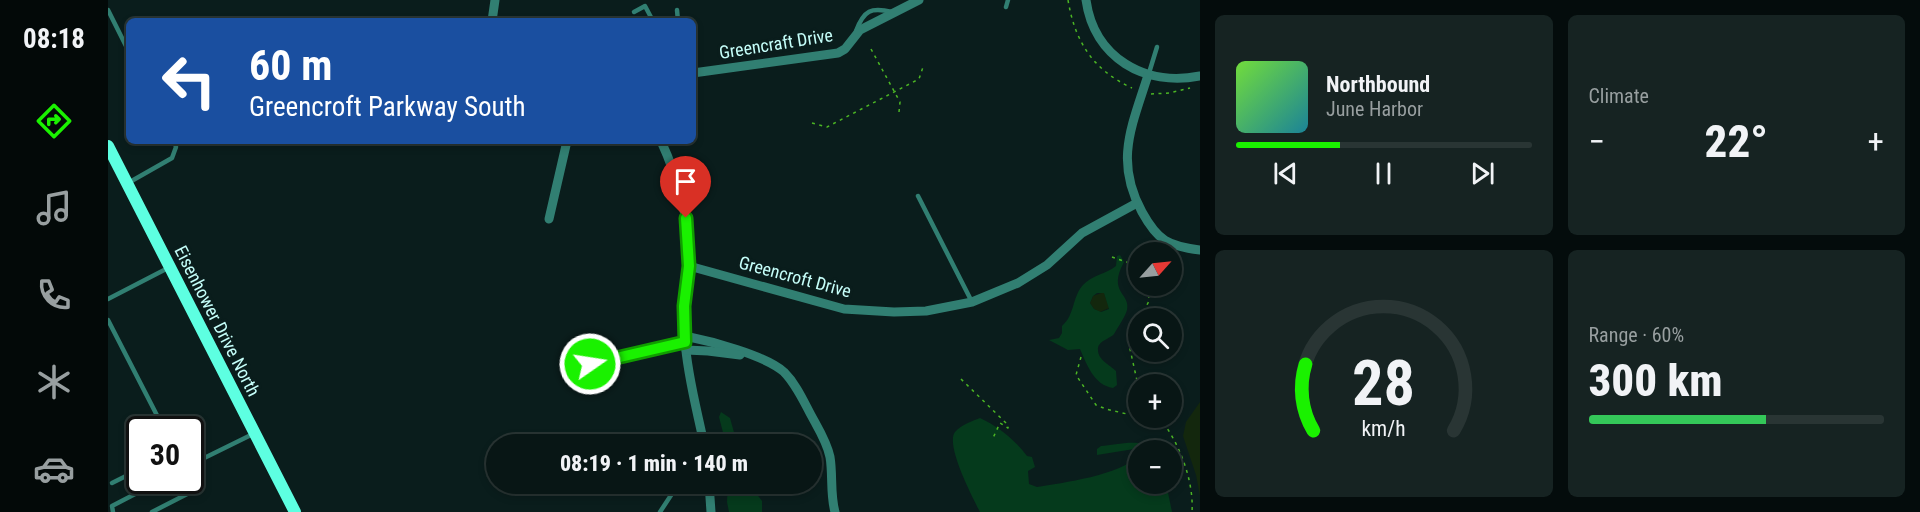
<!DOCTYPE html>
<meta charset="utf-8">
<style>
:root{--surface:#081615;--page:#162322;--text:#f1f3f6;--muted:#989fa0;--line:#293534;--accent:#1af100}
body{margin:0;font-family:"Roboto Condensed",sans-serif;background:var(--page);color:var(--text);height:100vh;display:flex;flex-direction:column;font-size:22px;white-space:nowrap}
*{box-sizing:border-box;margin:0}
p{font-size:20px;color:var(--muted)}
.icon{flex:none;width:33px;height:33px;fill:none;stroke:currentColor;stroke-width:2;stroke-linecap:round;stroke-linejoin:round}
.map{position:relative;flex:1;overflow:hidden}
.details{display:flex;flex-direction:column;gap:15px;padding:15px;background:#040c0c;width:720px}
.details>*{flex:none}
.hud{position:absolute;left:18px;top:18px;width:570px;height:126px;border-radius:9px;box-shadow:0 3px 9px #0003,0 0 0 2px var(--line);background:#1a4fa0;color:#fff;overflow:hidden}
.needle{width:39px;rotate:63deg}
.fabs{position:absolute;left:1020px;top:242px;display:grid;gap:12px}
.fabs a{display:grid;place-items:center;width:54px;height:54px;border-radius:50%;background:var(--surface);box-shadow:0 3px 9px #0003,0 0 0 2px var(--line);font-size:30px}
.speed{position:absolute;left:18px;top:416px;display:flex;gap:12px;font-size:30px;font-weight:700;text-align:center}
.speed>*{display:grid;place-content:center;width:78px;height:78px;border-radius:50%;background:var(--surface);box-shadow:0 3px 9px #0003,0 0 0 2px var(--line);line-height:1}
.speed .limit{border:3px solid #111;border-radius:9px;background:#fff;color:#111}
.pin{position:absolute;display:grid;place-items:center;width:51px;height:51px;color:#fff;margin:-62px -26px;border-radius:50% 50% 50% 0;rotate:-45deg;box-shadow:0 0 6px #0007}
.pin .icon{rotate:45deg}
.me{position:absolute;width:66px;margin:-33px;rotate:77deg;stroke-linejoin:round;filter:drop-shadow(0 0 4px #0008)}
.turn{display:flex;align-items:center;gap:21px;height:126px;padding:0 24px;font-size:27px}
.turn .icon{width:78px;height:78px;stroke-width:2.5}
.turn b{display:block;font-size:42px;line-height:51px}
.big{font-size:45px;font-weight:800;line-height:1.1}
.details .widget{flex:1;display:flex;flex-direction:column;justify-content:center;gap:9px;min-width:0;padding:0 21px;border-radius:9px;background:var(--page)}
.details .dial{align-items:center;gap:0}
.dial svg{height:156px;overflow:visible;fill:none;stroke:var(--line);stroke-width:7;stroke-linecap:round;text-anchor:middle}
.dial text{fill:var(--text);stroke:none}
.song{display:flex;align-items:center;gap:18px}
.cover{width:72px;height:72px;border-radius:9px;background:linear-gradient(135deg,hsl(100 70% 55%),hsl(190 70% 35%))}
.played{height:6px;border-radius:3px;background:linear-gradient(90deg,var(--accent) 35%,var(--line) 35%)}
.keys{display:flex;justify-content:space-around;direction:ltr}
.heat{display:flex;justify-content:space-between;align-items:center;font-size:33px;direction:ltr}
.charge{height:9px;border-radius:4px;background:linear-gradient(90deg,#34c759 60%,var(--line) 0)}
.details .tiles{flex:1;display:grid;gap:15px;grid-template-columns:repeat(2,1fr)}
.trip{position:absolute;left:378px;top:434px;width:336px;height:60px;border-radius:30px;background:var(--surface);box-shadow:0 3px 9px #0003,0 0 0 2px var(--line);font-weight:800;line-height:60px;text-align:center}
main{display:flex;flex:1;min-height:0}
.dock{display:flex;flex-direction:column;width:108px;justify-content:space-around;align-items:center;background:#030908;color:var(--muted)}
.dock .icon{width:42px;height:42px}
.dock .active{color:var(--accent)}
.dock b{font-size:27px;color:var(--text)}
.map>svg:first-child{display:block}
.green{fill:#13270d}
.water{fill:#053a1c;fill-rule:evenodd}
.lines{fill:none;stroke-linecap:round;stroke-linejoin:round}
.path{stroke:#4bb524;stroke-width:1.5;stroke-dasharray:3 4.5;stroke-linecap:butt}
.lane{stroke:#317f72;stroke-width:4.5}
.street{stroke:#317f72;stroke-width:9}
.secondary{stroke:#5dffe1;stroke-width:12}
.route-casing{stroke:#119d00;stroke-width:15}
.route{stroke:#1af100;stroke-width:10}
.labels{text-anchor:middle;stroke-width:6;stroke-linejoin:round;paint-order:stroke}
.street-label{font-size:18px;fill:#c6fffa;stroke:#0a1d1c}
</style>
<main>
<nav class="dock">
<b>08:18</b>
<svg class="icon active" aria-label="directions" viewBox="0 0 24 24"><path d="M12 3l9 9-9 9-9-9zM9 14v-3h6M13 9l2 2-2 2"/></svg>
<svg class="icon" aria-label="music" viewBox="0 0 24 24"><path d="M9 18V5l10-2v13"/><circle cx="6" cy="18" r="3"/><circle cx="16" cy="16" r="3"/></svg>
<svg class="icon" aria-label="phone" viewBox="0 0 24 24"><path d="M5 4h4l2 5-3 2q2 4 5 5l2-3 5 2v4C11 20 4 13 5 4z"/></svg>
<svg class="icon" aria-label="climate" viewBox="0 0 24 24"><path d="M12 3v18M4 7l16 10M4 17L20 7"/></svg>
<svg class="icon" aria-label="car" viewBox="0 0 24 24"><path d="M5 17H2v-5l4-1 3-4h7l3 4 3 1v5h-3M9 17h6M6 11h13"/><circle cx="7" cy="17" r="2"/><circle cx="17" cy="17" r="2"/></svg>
</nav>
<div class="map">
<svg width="1092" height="512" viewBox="0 0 1092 512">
<rect width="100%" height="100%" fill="#0a1d1c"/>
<!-- green -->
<g class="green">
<path d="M 996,292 L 1001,308 L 992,312 L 986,309 L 982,303 L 985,296 Z"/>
<path d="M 1092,402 L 1092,496 L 1088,475 L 1075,436 L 1078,422 Z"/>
</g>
<!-- water -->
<g class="water">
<path d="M 1012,255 L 1016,262 C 999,293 1023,293 1019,310 C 1018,315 1009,329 1006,334 C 1002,339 989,341 990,350 C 990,360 1002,365 1008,371 L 1009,385 L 1005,388 C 986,385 979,365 972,349 L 960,350 L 941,340 L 951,338 L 954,333 L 954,326 C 967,315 964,297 975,285 C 984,275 998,274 1008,266 L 1009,256 ZM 989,293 L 996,293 L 1001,309 L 993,312 L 986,309 L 982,303 L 985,296 Z"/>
<path d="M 613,412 L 622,418 L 627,436 L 634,444 L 618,444 L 611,417 Z"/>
<path d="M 872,418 C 891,427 906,439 919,456 L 924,457 L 927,467 L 920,471 L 921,484 L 929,487 C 954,483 1013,475 1030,456 L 1026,449 L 989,455 L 989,449 L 993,446 C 1008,445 1034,437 1045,450 L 1030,450 L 1030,483 L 1058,483 L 1064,512 L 872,512 C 865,498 837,445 847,432 C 853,425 864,421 872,418 Z"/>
<path d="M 620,483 L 640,483 L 654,501 L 654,512 L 621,512 L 619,502 Z"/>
</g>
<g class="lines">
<!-- path -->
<g class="path">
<path d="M 960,0 C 967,42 985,70 1024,88"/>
<path d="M 763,49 L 792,102 L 791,112"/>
<path d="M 1043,94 L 1061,93 L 1082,88"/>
<path d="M 704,123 L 719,127 L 811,79 L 816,64"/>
<path d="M 1004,257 L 1030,266"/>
<path d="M 1032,318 L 1041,301 L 1040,285"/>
<path d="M 1030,321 L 1020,340 L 1030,385"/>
<path d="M 973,357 L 968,375 L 988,405 L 998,409 L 1019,414 L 1026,410 L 1030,404"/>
<path d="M 853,379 L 900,425 L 900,428 L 892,423 L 885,438"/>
<path d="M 1051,417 C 1071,442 1086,480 1084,512"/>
</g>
<!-- lane -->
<g class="lane">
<path d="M 898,7 L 900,0"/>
<path d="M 0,10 L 21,52"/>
<path d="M 569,10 L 570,21"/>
<path d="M 526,12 L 537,6 L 545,21"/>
<path d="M 748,31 C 756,10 763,7 784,12"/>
<path d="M 1041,73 L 1049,47"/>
<path d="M 20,183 L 64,158 L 68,147 L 66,141"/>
<path d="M 810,196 L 864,302"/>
<path d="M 0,299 L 60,268"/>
<path d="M 0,320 L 56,429"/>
<path d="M 82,465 L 145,434"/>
<path d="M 4,483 L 32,469"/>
<path d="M 5,512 L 4,506 L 54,480"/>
<path d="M 44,512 L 83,492 L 85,487 L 82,480"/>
<path d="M 552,512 L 571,483"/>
</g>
<!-- street -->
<g class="street">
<path d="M 978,0 C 986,58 1037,87 1092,76"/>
<path d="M 384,21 L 387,0"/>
<path d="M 585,73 L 730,53 L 737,49 L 752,30 L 811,0"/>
<path d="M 1040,75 C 1024,126 1006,161 1034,212 C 1050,241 1060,246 1092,250"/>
<path d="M 458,141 L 477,141"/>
<path d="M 553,141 C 571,180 582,223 581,266 C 580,291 575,314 577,340 C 579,374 589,410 596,444"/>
<path d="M 441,219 L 459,141"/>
<path d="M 581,266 L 736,309 L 786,312 L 818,311 L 864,302 L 910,283 L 939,265 L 974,233 L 1029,203"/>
<path d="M 577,336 C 602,341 657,355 676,372 C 688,384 695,400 703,415 C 710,428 719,442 722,457 C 725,475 722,494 727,512"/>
<path d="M 578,350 L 600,351 L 632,355"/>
<path d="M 482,364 L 577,342"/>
<path d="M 601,483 L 603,512"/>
</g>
<!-- secondary -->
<path class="secondary" d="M 0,146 L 187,512"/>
</g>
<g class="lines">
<!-- route casing -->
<g class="route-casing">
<path id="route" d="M 482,364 L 577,342 L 576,306 L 581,266 L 578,218"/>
</g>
<!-- route -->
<use href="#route" class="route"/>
</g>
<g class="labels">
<!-- street labels -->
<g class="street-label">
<text transform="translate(668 44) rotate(-9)" y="6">Greencraft Drive</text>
<text transform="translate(687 277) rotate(15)" y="6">Greencroft Drive</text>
<text transform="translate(109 321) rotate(63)" y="6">Eisenhower Drive North</text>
</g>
</g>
</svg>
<div class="fabs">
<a><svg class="needle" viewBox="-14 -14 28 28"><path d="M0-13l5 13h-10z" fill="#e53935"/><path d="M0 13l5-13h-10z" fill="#989fa0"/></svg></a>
<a><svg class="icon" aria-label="search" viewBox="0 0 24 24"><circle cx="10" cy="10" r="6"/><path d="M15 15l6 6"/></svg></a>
<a>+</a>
<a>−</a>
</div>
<div class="speed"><div class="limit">30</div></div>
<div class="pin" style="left:578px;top:218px;background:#d93025"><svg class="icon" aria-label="arrive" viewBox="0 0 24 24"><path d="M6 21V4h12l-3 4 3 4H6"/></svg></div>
<svg class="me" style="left:482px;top:364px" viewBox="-20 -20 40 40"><circle r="17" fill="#1af100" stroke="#fff" stroke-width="3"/><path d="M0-11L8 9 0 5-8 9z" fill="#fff"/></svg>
<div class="trip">08:19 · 1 min · 140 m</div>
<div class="hud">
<div class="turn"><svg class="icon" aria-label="left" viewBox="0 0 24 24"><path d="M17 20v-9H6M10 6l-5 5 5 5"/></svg><div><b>60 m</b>Greencroft Parkway South</div></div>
</div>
</div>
<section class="details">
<div class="tiles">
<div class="widget">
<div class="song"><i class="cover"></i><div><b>Northbound</b><p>June Harbor</p></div></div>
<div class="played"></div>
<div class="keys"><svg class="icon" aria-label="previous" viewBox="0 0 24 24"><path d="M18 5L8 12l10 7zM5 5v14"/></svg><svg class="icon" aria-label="pause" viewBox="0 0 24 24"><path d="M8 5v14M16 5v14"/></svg><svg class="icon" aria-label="next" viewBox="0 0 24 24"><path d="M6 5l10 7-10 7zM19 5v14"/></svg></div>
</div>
<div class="widget"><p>Climate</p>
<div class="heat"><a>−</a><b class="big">22°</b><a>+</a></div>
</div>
<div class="widget dial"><svg viewBox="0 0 100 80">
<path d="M14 69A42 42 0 1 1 86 69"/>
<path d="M14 69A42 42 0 0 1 10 35" stroke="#1af100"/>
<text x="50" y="56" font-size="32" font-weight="700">28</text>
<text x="50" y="72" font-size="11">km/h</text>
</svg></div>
<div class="widget"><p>Range · 60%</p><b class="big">300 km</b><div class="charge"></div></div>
</div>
</section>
</main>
